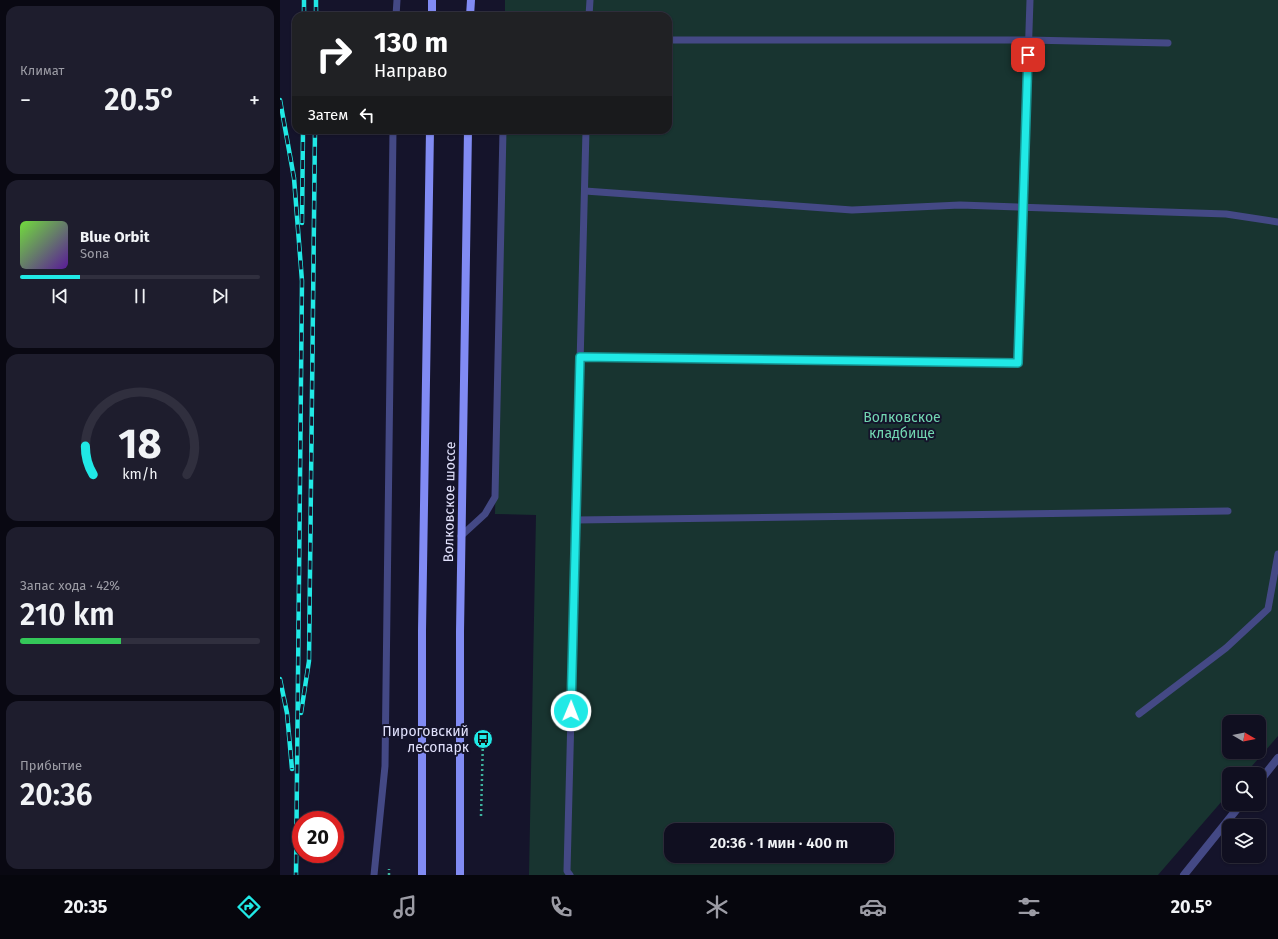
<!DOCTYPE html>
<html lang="ru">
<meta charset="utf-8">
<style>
:root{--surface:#100f20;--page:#1e1d2d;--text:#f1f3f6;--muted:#9c9ca5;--line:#302f3e;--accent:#20e9e6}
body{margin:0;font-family:"Fira Sans",sans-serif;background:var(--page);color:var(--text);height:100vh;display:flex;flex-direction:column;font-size:15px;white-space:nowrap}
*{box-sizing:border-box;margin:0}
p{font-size:13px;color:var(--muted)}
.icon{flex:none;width:22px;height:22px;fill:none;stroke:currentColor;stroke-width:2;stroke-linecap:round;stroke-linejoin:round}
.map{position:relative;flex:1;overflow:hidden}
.drawer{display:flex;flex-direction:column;gap:6px;padding:6px;background:#090812;width:280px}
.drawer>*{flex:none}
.banner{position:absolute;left:12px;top:12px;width:380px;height:122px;border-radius:12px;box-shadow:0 1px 3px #0004,0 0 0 1px var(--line);background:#202124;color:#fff;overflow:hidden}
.needle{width:26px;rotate:100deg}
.buttons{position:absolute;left:942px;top:715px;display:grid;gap:8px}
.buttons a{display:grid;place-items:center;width:44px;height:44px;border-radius:8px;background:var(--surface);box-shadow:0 1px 3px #0004,0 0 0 1px var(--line);font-size:20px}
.speed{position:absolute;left:12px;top:811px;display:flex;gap:8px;font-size:20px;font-weight:700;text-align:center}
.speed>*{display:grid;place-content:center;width:52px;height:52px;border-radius:50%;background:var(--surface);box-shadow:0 1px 3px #0004,0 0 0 1px var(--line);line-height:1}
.speed .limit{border:6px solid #d22;background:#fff;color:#111}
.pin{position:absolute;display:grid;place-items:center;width:34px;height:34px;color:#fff;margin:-17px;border-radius:8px;box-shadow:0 2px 6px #0006}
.me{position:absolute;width:44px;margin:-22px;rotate:1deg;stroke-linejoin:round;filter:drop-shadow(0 0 3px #0008)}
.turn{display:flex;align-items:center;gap:14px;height:84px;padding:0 16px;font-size:18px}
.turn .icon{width:52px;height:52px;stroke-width:2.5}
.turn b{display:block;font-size:28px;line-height:34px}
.then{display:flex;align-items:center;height:38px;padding:0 16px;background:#0003;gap:8px;font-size:15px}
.big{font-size:30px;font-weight:600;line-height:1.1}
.drawer .card{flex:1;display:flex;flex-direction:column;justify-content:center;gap:6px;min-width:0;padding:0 14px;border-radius:12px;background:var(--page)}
.drawer .dial{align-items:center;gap:0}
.dial svg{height:104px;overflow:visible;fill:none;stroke:var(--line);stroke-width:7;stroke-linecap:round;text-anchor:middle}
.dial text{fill:var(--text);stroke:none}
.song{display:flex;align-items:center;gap:12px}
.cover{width:48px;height:48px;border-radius:6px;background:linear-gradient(135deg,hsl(100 70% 55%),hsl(270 70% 35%))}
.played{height:4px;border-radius:2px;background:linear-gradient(90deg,var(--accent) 25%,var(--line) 25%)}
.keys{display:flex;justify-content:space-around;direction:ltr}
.heat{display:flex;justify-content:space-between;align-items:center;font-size:22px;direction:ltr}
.charge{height:6px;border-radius:3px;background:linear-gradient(90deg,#34c759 42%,var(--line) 0)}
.trip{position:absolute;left:384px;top:823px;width:230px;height:40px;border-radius:12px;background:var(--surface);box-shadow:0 1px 3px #0004,0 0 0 1px var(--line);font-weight:600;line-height:40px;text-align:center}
.tab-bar{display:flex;height:64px;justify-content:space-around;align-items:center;background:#06060d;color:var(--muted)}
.tab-bar .icon{width:28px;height:28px}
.tab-bar .active{color:var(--accent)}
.tab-bar b{font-size:18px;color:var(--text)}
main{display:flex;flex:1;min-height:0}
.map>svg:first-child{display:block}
.green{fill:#183430;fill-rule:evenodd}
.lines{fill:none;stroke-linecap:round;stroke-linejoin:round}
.path{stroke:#3eb39f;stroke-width:2.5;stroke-dasharray:2 3;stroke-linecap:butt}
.service{stroke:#444985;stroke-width:7}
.minor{stroke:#444985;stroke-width:8}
.secondary{stroke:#818bf3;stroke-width:8}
.rail-casing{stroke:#20e9e6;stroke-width:4.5}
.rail{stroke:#15142b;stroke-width:3;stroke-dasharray:9;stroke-linecap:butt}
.route-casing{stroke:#159796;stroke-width:10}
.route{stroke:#20e9e6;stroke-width:7}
.labels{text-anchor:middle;stroke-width:4;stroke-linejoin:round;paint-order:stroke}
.park-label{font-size:14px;fill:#72d7b2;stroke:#15142b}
.street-label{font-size:14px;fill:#e1e1fc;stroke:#15142b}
.poi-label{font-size:14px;fill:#e1e1fc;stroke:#15142b;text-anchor:end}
</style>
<main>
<section class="drawer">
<div class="card"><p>Климат</p>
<div class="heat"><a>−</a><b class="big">20.5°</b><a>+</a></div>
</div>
<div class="card">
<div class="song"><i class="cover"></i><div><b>Blue Orbit</b><p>Sona</p></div></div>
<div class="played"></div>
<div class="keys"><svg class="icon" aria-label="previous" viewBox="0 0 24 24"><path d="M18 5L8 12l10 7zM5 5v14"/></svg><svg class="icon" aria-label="pause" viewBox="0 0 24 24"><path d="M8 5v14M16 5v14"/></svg><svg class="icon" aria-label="next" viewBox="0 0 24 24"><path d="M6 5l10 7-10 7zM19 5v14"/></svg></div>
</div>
<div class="card dial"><svg viewBox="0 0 100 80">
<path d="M14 69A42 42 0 1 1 86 69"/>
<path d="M14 69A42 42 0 0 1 8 47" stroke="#20e9e6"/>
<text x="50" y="56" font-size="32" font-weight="700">18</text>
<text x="50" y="72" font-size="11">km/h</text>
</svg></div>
<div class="card"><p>Запас хода · 42%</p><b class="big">210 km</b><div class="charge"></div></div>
<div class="card"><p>Прибытие</p><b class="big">20:36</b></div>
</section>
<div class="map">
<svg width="998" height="875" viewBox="0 0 998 875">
<rect width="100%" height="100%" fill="#15142b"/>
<!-- green -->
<path class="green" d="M 225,0 L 998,0 L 998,736 L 965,774 L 949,774 L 949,793 L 878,875 L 249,875 L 256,515 L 215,514 L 223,130 L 388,130 L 388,16 L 225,16 ZM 949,722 L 979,722 L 979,752 L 949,752 ZM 391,830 L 607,830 L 607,856 L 391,856 Z"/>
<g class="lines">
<!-- path -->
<g class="path">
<path d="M 201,816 L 203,739"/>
<path d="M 109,875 L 109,869"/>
</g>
<!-- service -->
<g class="service">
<path d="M 116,16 L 117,0"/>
<path d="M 309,16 L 310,0"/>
<path d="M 388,40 L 748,40 L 888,43"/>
<path d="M 305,191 L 572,210 L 680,205 L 946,214 L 998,222"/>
<path d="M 300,357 L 738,363 L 750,0"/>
<path d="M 296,520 L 948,511"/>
<path d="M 181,536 L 205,514 L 215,497 L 223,130"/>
<path d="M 859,714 L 946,648 L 988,609 L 998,554"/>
<path d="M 94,875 L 105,766 L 113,130"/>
<path d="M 290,875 L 287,871 L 306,130"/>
</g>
<!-- minor -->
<g class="minor">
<path d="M 979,782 L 998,758"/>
<path d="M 904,875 L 961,804"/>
</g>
<!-- secondary -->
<g class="secondary">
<path d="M 152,16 L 152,0"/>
<path d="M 190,16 L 191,0"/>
<path d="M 142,875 L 142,631 L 150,130"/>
<path d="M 180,875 L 180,632 L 188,130"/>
</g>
<!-- rail casing -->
<g class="rail-casing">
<g id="rail">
<path d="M 24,16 L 24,0"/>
<path d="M 36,16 L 36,0"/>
<path d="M 0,100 L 14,178 L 22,281 L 16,875"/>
<path d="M 22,223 L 23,130"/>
<path d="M 0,679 L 7,713 L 12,769"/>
<path d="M 21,713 L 29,661 L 35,130"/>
</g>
</g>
<!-- rail -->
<use href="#rail" class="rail"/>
</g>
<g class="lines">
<!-- route casing -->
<g class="route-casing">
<path id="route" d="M 291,711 L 300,357 L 738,363 L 748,55"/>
</g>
<!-- route -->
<use href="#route" class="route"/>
</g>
<!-- icons -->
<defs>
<g id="bus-disc" transform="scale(1)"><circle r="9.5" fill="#20e9e6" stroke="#15142b"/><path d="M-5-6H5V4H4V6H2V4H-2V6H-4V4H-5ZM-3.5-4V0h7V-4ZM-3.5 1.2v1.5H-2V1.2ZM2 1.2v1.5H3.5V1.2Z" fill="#111"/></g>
</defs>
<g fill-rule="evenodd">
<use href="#bus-disc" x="203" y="739"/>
</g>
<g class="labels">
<!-- park labels -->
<g class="park-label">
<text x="622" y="422">Волковское<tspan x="622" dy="16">кладбище</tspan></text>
</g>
<!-- street labels -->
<g class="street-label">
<text transform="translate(169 502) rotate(-89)" y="5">Волковское шоссе</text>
</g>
<!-- poi labels -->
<g class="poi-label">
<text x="189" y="736">Пироговский<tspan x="189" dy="16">лесопарк</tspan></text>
</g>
</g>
</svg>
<div class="buttons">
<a><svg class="needle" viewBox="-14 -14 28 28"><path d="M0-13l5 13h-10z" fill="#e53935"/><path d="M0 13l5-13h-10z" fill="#9c9ca5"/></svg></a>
<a><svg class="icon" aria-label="search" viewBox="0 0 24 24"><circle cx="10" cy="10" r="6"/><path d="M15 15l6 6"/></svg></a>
<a><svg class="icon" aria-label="layers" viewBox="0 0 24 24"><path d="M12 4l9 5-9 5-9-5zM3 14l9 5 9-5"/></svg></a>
</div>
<div class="speed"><div class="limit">20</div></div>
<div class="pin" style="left:748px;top:55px;background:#d93025"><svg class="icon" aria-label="arrive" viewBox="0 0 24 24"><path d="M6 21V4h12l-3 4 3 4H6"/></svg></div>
<svg class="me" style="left:291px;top:711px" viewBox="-20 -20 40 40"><circle r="17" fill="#20e9e6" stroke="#fff" stroke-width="3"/><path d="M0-11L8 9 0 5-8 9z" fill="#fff"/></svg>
<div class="trip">20:36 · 1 мин · 400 m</div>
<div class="banner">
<div class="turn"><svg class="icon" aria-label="right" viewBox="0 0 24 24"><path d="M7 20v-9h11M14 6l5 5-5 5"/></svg><div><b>130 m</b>Направо</div></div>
<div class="then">Затем<svg class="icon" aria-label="left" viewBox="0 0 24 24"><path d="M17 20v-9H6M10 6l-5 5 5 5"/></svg></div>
</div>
</div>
</main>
<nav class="tab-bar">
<b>20:35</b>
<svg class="icon active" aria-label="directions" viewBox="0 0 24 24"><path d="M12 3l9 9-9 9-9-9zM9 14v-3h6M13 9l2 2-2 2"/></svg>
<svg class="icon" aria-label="music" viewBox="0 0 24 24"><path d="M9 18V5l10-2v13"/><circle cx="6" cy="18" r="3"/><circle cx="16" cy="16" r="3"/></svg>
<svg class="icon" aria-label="phone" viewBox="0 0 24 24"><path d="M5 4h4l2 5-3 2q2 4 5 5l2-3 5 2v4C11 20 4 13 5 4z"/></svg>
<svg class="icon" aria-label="climate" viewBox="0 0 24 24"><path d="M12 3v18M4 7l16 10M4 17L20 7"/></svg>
<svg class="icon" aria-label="car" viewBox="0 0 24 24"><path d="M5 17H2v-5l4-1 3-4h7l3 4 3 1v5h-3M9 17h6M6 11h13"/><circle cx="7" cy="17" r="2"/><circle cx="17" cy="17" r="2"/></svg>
<svg class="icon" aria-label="filters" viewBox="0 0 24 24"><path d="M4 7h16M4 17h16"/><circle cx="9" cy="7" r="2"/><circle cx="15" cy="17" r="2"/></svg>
<b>20.5°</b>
</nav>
